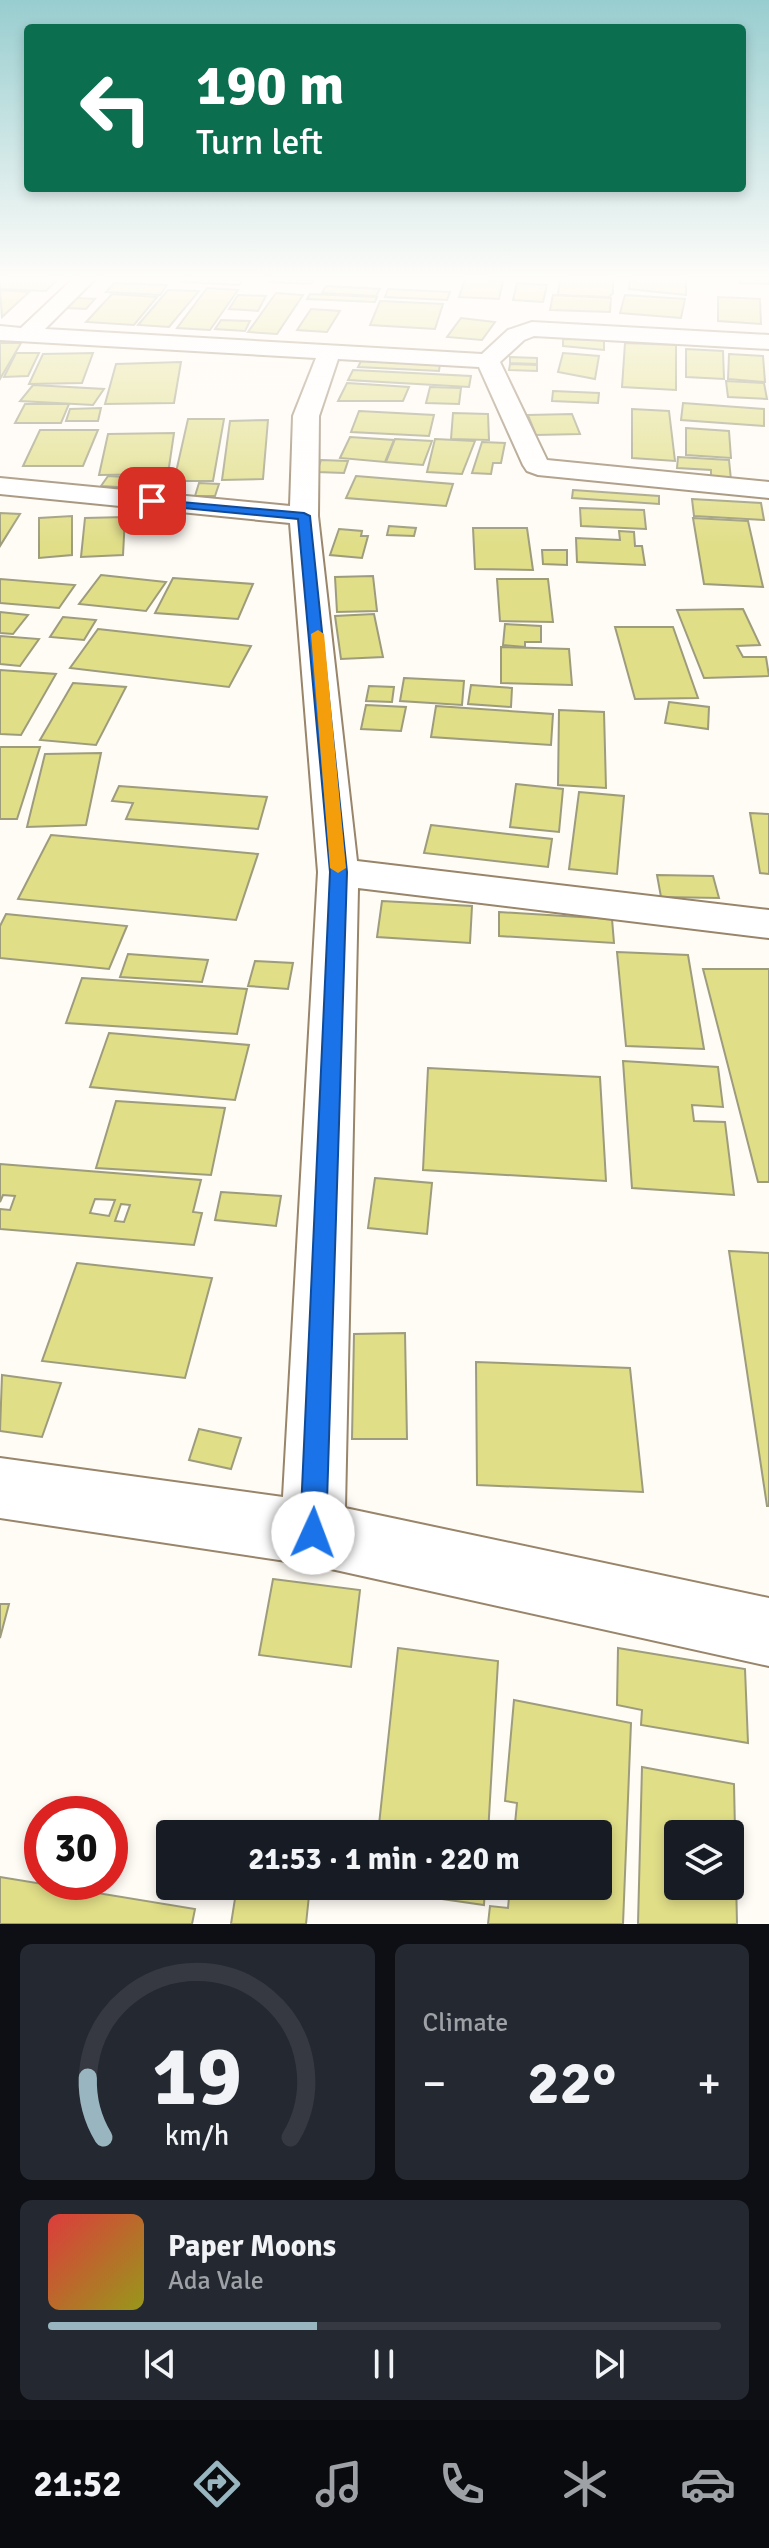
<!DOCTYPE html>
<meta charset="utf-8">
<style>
:root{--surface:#171b24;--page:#242831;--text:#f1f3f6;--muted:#9ea1a6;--line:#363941;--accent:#98b5c0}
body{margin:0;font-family:Signika,sans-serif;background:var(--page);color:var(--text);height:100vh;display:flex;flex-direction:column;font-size:30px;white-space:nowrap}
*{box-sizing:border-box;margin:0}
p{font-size:26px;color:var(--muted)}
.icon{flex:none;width:44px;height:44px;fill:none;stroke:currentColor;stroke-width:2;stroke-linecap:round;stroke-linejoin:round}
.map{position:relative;height:1924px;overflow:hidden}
.drawer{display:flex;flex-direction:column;gap:20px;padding:20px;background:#0d0f14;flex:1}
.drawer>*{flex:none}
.top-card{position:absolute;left:24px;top:24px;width:722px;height:168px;border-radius:8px;box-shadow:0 4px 12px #0003;background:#0b6e4f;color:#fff;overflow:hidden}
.tools{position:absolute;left:664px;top:1820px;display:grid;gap:16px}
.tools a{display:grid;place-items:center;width:80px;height:80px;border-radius:8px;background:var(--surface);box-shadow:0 4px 12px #0003;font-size:40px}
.speed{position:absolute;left:24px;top:1796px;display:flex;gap:16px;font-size:40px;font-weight:700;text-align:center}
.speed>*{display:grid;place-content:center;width:104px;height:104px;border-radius:50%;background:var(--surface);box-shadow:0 4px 12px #0003;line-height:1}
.speed .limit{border:12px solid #d22;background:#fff;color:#111}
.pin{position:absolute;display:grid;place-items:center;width:68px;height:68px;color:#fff;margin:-34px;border-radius:16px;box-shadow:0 4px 12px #0006}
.me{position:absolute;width:88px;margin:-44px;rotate:2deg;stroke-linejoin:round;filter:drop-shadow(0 0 6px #0008)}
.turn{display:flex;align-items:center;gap:28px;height:168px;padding:0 40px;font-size:36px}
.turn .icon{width:104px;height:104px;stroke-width:2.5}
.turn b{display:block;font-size:56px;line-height:68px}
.big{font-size:60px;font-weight:700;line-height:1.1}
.drawer .tile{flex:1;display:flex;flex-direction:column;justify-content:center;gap:12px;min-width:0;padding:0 28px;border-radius:12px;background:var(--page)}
.drawer .dial{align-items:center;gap:0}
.dial svg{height:208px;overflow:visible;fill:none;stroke:var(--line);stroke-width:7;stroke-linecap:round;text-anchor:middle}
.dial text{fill:var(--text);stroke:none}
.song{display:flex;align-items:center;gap:24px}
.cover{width:96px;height:96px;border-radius:12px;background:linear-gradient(135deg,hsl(0 70% 55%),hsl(60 70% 35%))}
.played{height:8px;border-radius:4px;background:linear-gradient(90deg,var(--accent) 40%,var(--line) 40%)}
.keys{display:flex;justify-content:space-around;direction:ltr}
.heat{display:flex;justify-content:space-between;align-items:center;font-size:44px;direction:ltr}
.drawer .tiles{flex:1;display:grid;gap:20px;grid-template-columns:1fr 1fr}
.tile:last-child{grid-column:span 2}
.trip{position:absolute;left:156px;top:1820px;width:456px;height:80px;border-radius:8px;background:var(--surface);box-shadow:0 4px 12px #0003;font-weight:700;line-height:80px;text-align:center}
.tabs{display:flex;height:128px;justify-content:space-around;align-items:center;background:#090b0e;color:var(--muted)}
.tabs .icon{width:56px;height:56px}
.tabs .on{color:var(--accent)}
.tabs b{font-size:36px;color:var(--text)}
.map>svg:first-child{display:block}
.building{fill:#e1de88;stroke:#9d9c7c;stroke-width:2;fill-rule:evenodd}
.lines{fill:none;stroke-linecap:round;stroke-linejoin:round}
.street-casing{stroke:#98856a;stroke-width:4}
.street{fill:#fff;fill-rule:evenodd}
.route{fill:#1a73e8;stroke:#114b97;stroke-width:2}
.slow{fill:#f59e0b}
</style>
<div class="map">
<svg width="769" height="1924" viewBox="0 0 769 1924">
<rect width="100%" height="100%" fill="#fffbf5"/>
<!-- building -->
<g class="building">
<path d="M 0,277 L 40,277 L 59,278 L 46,291 L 0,289 Z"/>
<path d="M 188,277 L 245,277 L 239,285 L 183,282 Z"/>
<path d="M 274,277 L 316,277 L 311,284 L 270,282 Z"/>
<path d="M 560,277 L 613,279 L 613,293 L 609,297 L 558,295 Z"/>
<path d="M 636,277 L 686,279 L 686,295 L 629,289 L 630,281 L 636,281 Z"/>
<path d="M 739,277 L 769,277 L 769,284 L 740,283 Z"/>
<path d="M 465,279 L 503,281 L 499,299 L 459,297 Z"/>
<path d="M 114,283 L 167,285 L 160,295 L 106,292 Z"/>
<path d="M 517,283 L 547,285 L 543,302 L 513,300 Z"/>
<path d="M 326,286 L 380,289 L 376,296 L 322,293 Z"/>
<path d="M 207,288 L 238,290 L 210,330 L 177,328 Z"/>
<path d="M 388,289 L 450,292 L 447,300 L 385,297 Z"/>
<path d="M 0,290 L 29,292 L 2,317 Z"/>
<path d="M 168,290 L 199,291 L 169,327 L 138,325 Z"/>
<path d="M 276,293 L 303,295 L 277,334 L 248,332 Z"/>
<path d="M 112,294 L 157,297 L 134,325 L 86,322 Z"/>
<path d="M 310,294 L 377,297 L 375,302 L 307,299 Z"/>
<path d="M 238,295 L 266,296 L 258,311 L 229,309 Z"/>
<path d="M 553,295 L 611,298 L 610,312 L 550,310 Z"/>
<path d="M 625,295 L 685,299 L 681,318 L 620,313 Z"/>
<path d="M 718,297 L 760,299 L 761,324 L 718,321 Z"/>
<path d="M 77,298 L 95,299 L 86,309 L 67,308 Z"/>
<path d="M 380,301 L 443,304 L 435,329 L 370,325 Z"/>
<path d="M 311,309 L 340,311 L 327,332 L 297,330 Z"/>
<path d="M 461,318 L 495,322 L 482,340 L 447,337 Z"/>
<path d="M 221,320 L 250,321 L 245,331 L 215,329 Z"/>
<path d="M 563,339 L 604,340 L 604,350 L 563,346 Z"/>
<path d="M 0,343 L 21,343 L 0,379 Z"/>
<path d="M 625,343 L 676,345 L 676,390 L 622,387 Z"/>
<path d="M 686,349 L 723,351 L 724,379 L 686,377 Z"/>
<path d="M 16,353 L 39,353 L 28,376 L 4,377 Z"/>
<path d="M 93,353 L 82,383 L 29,384 L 43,354 Z"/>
<path d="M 563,353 L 599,356 L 595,379 L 558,372 Z"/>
<path d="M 729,354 L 763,356 L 765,382 L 728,379 Z"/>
<path d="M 510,357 L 537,358 L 537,364 L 510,363 Z"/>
<path d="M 361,361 L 440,364 L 439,371 L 358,367 Z"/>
<path d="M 181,362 L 174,403 L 105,404 L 116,364 Z"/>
<path d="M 510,364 L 537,365 L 537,371 L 509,370 Z"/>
<path d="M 353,370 L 471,376 L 469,387 L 348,380 Z"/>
<path d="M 726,381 L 764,383 L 767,399 L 728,397 Z"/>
<path d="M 347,383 L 409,387 L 403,401 L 338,401 Z"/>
<path d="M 33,385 L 104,389 L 93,405 L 20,401 Z"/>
<path d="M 430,387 L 461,388 L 459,404 L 426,403 Z"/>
<path d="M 553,391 L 599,393 L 598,403 L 552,401 Z"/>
<path d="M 683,403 L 764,409 L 764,426 L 681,420 Z"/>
<path d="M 25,404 L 69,404 L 61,423 L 15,423 Z"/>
<path d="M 101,408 L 98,421 L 66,421 L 70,409 Z"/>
<path d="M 632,409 L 669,411 L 675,461 L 632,458 Z"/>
<path d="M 359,411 L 434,415 L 429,436 L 351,432 Z"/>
<path d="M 453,413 L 488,414 L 489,440 L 451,439 Z"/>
<path d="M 572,414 L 580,434 L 536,435 L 528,415 Z"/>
<path d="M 188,419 L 224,419 L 213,481 L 174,481 Z"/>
<path d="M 268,420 L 263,479 L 222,480 L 230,421 Z"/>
<path d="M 686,428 L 729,431 L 731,458 L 686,455 Z"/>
<path d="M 40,430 L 98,430 L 83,466 L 23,466 Z"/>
<path d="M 174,433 L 168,474 L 99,475 L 108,434 Z"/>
<path d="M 350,437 L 394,440 L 385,462 L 340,458 Z"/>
<path d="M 395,439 L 432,441 L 423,465 L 386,462 Z"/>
<path d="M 435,439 L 475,441 L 462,474 L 427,472 Z"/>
<path d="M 482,442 L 505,443 L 501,463 L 493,463 L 491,474 L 472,473 Z"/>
<path d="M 678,457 L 729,460 L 731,480 L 711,479 L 711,470 L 677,468 Z"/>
<path d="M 321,460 L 348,461 L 344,473 L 317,472 Z"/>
<path d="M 108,476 L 158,479 L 151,489 L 101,486 Z"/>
<path d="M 356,476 L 453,484 L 446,506 L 346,498 Z"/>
<path d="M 199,483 L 219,484 L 215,496 L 195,496 Z"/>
<path d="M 573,490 L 659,496 L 659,504 L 572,498 Z"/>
<path d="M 692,499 L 761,503 L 764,520 L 694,516 Z"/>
<path d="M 580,508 L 644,510 L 646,529 L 581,526 Z"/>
<path d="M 0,513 L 20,514 L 0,546 Z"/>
<path d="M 72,516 L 72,555 L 39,558 L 39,518 Z"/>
<path d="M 125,517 L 123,555 L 81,557 L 85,518 Z"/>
<path d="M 693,518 L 748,521 L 763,587 L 704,584 Z"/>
<path d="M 389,526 L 416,528 L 414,536 L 387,535 Z"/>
<path d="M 473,528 L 527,528 L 533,570 L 475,569 Z"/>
<path d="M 339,529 L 362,531 L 361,536 L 368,536 L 362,558 L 330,555 Z"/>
<path d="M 619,531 L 634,532 L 635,546 L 642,546 L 645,565 L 577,562 L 576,538 L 620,540 Z"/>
<path d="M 542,550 L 567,550 L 567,565 L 543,564 Z"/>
<path d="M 101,575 L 166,582 L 146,611 L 79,604 Z"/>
<path d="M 373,576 L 377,611 L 337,612 L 335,577 Z"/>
<path d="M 173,578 L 253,584 L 238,619 L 155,613 Z"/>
<path d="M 0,579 L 75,585 L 59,608 L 0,603 Z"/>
<path d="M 497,579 L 548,579 L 553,622 L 500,621 Z"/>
<path d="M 743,609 L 760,645 L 737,646 L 743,657 L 766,657 L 769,676 L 704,678 L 677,610 Z"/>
<path d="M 0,612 L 28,615 L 13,634 L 0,633 Z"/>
<path d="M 374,614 L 383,657 L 341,659 L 335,616 Z"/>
<path d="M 63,617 L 96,620 L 84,640 L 50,637 Z"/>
<path d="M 505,624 L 541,626 L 541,642 L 525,642 L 525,647 L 503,645 Z"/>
<path d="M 615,627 L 673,627 L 698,698 L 635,699 Z"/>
<path d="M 98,629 L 251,646 L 229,687 L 70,668 Z"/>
<path d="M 0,636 L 39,639 L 20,666 L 0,664 Z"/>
<path d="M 501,647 L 569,649 L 572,685 L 501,683 Z"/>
<path d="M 0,670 L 56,674 L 21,735 L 0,734 Z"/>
<path d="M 404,678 L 464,681 L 462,705 L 400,701 Z"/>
<path d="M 73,683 L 126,687 L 96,745 L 40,740 Z"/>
<path d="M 471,685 L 512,688 L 511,707 L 468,704 Z"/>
<path d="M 369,686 L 394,687 L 392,702 L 366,701 Z"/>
<path d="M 669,702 L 709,707 L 708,729 L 665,723 Z"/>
<path d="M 366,705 L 406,707 L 401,731 L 361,729 Z"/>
<path d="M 436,706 L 553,714 L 551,745 L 431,737 Z"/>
<path d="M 559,710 L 604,712 L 606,788 L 558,785 Z"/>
<path d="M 0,747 L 40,747 L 17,819 L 0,819 Z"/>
<path d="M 101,753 L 86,825 L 27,827 L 45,754 Z"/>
<path d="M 516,784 L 563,789 L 559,832 L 510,827 Z"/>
<path d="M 119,786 L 267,797 L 258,829 L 126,819 L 133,803 L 112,801 Z"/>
<path d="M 579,792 L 624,796 L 617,874 L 569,869 Z"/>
<path d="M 750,813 L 769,814 L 769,874 L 760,873 Z"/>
<path d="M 431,825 L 552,839 L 548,867 L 424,853 Z"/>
<path d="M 51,835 L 258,854 L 236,920 L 18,899 Z"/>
<path d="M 657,875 L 713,876 L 719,898 L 661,897 Z"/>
<path d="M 382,901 L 472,906 L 470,943 L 377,937 Z"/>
<path d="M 499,912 L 612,919 L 614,943 L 499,936 Z"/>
<path d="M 6,914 L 127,926 L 109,969 L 0,958 L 0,926 Z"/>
<path d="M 617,952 L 688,955 L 704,1049 L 626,1046 Z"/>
<path d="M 128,954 L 208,960 L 202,982 L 120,977 Z"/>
<path d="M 255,961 L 293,963 L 288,989 L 248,986 Z"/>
<path d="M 703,969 L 769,969 L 769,1182 L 758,1182 Z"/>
<path d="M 82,978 L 247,989 L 237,1034 L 66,1023 Z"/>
<path d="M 109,1033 L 249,1045 L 235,1100 L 90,1087 Z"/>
<path d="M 623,1061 L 718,1067 L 723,1107 L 692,1105 L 694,1121 L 725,1122 L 734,1195 L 632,1188 Z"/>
<path d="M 428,1068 L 600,1077 L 606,1181 L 423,1170 Z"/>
<path d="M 116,1101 L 225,1108 L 211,1175 L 96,1168 Z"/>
<path d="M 0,1164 L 201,1180 L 193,1212 L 202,1213 L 194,1245 L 0,1229 L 0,1209 L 10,1210 L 15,1196 L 3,1195 L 0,1202 ZM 95,1199 L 115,1200 L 109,1216 L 90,1213 ZM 121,1204 L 130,1205 L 124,1222 L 115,1221 Z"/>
<path d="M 375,1178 L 432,1183 L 427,1234 L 368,1228 Z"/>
<path d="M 221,1192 L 281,1196 L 276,1226 L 215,1220 Z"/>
<path d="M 729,1251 L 769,1253 L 769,1506 L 767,1506 Z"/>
<path d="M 77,1263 L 212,1278 L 185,1378 L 42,1361 Z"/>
<path d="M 405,1333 L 407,1439 L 352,1439 L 354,1334 Z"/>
<path d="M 476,1362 L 630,1368 L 643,1492 L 477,1485 Z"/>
<path d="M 2,1375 L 61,1383 L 42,1437 L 0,1431 Z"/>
<path d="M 199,1429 L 241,1438 L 231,1469 L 189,1460 Z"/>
<path d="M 273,1579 L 360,1590 L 351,1667 L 259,1655 Z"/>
<path d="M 0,1604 L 9,1604 L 0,1638 Z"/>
<path d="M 398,1648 L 498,1661 L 488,1834 L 378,1834 Z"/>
<path d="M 618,1648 L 745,1669 L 748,1743 L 641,1725 L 642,1710 L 617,1705 Z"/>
<path d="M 514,1700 L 631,1723 L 623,1924 L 488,1924 L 490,1906 L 508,1908 L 510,1886 L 598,1886 L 598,1834 L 514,1834 L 517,1803 L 505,1801 Z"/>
<path d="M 642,1767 L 734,1784 L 737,1924 L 638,1924 ZM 678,1834 L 730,1834 L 730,1886 L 678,1886 Z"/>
<path d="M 0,1877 L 195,1909 L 192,1924 L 0,1924 Z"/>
<path d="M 237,1886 L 310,1886 L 306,1924 L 231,1924 Z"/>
<path d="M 372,1886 L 485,1886 L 484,1905 L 372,1889 Z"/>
</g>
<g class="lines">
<!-- street casing -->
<g class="street-casing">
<path id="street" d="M 75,277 L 97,277 L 45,329 L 482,354 L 508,330 L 532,322 L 769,335 L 769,349 L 534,336 L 524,340 L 500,362 L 547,460 L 769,482 L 769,498 L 538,475 L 527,471 L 523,465 L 479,367 L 338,359 L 319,416 L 318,516 L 357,861 L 769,910 L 769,938 L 358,888 L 345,1508 L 769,1598 L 769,1666 L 313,1565 L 0,1518 L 0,1458 L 283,1497 L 318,872 L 290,523 L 0,494 L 0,478 L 290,506 L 293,416 L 316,358 L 0,340 L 0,326 L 21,328 Z"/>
</g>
<!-- street -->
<use href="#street" class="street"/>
</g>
<!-- sky -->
<linearGradient id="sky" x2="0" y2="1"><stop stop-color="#98cdcf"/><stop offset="0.51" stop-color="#fffdfa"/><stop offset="1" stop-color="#fffdfa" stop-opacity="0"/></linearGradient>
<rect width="769" height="546" fill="url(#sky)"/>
<!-- route -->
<path class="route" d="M 148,499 L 304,513 L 310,516 L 347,872 L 326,1533 L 322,1543 L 313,1547 L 304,1543 L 300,1533 L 330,872 L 298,519 L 152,505 L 148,504 Z"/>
<!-- slow -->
<path class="slow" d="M 318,630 L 324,634 L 346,868 L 338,873 L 330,868 L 311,634 Z"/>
</svg>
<div class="tools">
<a><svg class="icon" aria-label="layers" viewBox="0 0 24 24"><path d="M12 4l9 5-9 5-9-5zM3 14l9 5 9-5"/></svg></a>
</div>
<div class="speed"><div class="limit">30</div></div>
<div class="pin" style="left:152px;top:501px;background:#d93025"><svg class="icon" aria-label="arrive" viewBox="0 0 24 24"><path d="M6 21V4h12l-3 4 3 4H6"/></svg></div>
<svg class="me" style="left:313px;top:1533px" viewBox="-20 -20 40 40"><circle r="19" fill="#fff"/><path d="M0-13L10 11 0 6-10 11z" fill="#1a73e8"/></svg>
<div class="trip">21:53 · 1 min · 220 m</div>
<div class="top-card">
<div class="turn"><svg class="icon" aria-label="left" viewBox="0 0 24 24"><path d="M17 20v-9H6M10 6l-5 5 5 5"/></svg><div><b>190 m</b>Turn left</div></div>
</div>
</div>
<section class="drawer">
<div class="tiles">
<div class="tile dial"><svg viewBox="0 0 100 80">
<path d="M14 69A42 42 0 1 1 86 69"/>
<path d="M14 69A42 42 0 0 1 8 46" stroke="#98b5c0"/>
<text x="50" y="56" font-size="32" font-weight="700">19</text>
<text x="50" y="72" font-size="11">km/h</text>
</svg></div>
<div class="tile"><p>Climate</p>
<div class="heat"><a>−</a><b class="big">22°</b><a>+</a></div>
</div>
<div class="tile">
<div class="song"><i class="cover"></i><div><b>Paper Moons</b><p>Ada Vale</p></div></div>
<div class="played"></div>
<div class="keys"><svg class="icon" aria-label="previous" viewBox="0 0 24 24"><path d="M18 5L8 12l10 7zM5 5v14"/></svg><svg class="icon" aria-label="pause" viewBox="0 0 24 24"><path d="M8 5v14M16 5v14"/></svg><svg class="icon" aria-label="next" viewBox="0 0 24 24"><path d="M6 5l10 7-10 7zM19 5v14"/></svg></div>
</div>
</div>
</section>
<nav class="tabs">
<b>21:52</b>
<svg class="icon on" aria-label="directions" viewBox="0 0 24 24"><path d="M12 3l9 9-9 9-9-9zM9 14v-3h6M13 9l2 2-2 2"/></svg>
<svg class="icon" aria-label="music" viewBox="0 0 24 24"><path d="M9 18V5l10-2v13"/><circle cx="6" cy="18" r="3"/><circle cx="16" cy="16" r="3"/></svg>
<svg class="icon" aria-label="phone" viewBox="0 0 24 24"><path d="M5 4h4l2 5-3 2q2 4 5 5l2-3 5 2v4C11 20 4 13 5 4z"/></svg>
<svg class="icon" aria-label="climate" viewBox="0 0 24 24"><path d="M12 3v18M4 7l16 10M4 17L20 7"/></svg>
<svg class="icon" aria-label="car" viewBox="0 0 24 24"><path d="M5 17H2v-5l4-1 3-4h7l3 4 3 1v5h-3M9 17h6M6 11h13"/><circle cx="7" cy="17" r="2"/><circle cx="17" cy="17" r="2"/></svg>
</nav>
